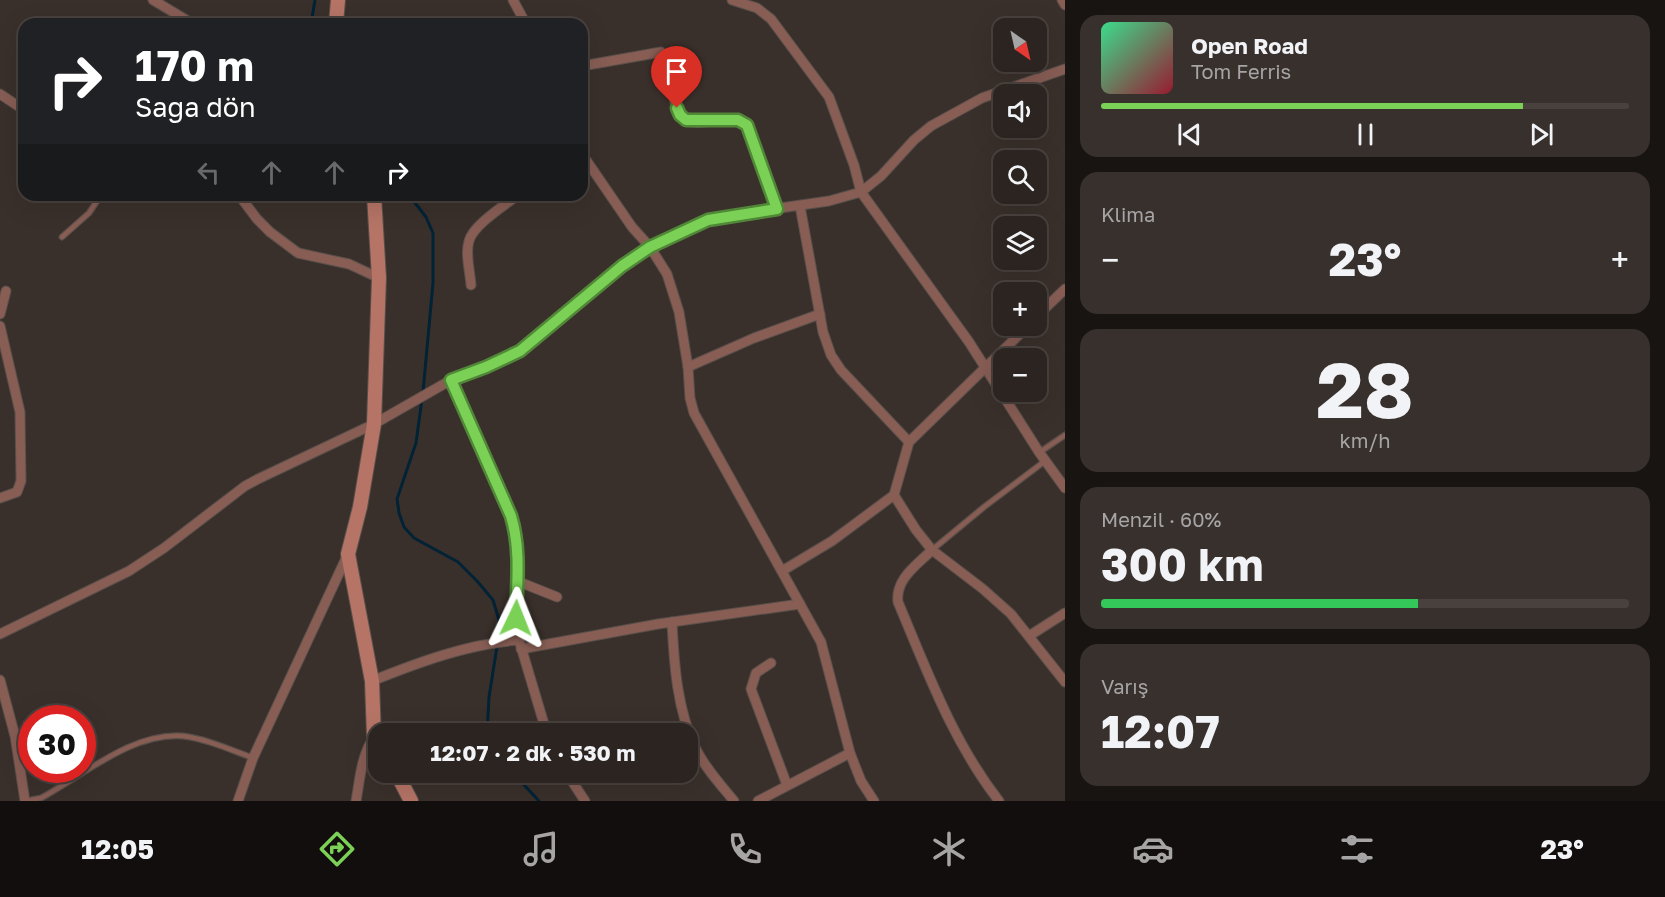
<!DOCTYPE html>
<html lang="tr">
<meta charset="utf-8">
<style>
:root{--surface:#2c2420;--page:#38302d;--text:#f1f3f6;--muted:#a6a4a5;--line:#48413e;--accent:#7bd156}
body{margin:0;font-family:"Golos Text",sans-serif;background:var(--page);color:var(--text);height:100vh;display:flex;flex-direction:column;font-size:22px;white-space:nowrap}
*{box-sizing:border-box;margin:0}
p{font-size:20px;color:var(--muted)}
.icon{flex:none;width:33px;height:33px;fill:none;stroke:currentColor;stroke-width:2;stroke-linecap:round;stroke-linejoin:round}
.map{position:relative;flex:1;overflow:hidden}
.sheet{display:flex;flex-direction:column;gap:15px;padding:15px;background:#181412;width:600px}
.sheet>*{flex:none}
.top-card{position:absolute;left:18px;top:18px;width:570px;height:183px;border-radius:18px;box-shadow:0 6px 24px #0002,0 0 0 2px var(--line);background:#202124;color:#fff;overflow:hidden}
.needle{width:39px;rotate:146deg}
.controls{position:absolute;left:993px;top:18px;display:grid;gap:12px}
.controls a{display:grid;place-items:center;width:54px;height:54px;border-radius:12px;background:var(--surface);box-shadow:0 6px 24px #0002,0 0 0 2px var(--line);font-size:30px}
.speed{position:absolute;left:18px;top:705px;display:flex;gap:12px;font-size:30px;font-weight:700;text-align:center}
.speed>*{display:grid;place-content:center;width:78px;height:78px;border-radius:50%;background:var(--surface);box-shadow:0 6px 24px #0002,0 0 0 2px var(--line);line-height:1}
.speed .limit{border:9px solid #d22;background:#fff;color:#111}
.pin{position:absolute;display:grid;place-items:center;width:51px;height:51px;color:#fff;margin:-62px -26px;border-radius:50% 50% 50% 0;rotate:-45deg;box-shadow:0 0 6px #0007}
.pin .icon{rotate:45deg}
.me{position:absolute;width:66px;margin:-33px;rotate:2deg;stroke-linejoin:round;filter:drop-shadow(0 0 4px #0008)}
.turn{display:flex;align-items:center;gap:21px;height:126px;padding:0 18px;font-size:27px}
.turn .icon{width:78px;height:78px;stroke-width:2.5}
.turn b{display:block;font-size:42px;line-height:51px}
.lanes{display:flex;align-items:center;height:57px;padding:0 18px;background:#0003;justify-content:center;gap:30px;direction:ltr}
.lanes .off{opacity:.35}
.big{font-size:45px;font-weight:700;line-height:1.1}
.sheet .widget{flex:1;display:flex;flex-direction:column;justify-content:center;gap:9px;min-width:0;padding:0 21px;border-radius:18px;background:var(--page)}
.sheet .dial{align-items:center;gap:0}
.dial b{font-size:78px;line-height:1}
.song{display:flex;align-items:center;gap:18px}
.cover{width:72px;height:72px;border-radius:9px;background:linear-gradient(135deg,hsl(150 70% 55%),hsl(350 70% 35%))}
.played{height:6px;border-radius:3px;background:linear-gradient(90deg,var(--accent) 80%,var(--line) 80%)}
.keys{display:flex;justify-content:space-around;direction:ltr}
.heat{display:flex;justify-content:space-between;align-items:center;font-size:33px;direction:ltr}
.charge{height:9px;border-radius:4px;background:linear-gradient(90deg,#34c759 60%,var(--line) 0)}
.trip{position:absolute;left:368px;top:723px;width:330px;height:60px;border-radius:18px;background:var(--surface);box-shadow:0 6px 24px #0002,0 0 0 2px var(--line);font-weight:700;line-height:60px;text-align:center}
.dock{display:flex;height:96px;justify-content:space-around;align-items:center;background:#120e0d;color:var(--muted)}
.dock .icon{width:42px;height:42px}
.dock .selected{color:var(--accent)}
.dock b{font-size:27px;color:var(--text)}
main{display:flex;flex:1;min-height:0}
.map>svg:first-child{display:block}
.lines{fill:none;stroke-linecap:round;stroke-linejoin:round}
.stream{stroke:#022236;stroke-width:3}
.lane-casing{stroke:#594f4a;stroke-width:7}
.street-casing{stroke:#594f4a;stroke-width:11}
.secondary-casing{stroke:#594f4a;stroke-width:16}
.lane{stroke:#875d54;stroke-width:4.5}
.street{stroke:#875d54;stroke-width:9}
.secondary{stroke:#b57466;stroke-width:14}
.route-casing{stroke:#508838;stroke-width:15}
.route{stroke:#7bd156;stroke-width:10}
</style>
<main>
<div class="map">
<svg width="1065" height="801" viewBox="0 0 1065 801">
<rect width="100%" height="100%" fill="#3a302b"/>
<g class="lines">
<!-- stream -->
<g class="stream">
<path d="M 311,24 L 315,0"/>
<path d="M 409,195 L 426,217 L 433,233 L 433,283 L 423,392"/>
<path d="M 422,399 L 416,443 L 397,499 L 399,513 L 404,527 L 414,538 L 458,562 L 477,581 L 493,600 L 499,620 L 499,634 L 489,697 L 487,734"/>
<path d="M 512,772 L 539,801"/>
</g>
<!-- lane casing -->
<g class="lane-casing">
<g id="lane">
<path d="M 62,237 L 89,213 L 101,195"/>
<path d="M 1040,452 L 1065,435"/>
<path d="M 932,550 L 984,507 L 1045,461"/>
<path d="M 26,801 L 41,798 C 84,775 132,732 183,736 C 207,739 231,750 253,758"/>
</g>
</g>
<!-- street casing -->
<g class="street-casing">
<g id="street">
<path d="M 153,0 L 193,24"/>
<path d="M 513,0 L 526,24"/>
<path d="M 732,0 L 757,8 L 771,19 L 829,97 L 854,165 L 861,192 L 969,342 L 1039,452 L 1065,488"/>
<path d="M 1062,0 L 1065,5"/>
<path d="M 582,66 L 661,52 C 682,67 666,101 682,117 C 697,132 733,109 749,127 L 777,209"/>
<path d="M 0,94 L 24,110"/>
<path d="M 582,154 L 632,227 L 650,247 L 667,274 L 679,312 L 688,367 L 690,398 L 694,413 L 821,642 L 850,753 L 861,781 L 874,801"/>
<path d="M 239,195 L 257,219 L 270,232 L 298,253 L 349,264 L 379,278"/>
<path d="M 800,206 L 823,332 L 831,355 L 841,370 L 909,442"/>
<path d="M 471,285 C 470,271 465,254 469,241 C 473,225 505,205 518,195"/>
<path d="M 0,314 L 6,291"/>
<path d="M 1036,317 L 1065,289"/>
<path d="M 0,326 L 20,412 L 21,481 L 17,492 L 0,498"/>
<path d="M 688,367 L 754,338 L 820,314"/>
<path d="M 451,380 L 511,516 L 516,531 L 518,555 L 516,617 L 519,640 L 547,734"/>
<path d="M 894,495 L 916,530 L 932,550 L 983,589 L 1011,614 L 1065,682"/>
<path d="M 932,550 C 917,565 895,579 898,602 C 927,671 953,742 999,801"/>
<path d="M 782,571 L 832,541 L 894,495 L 909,442 L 1028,326"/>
<path d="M 517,581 L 557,597"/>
<path d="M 672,622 C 674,663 677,711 696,749 C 705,768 721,785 734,801"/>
<path d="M 0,634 L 129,571 L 164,548 L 245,486 L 258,479 L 374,424 L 451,380 L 486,367 L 520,350 L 622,266 L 650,247 L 717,217 L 829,201 L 861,192 L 881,176 L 914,140 L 931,126 L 982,98 L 1065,69"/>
<path d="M 1029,636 L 1065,613"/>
<path d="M 521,649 L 658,624 L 800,604"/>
<path d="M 771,663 L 756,673 L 751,689 L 787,785"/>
<path d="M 0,680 L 15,736 L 25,801"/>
<path d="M 372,681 C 419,662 468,644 519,640"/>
<path d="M 566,772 L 585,801"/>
<path d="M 238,801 L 253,758 L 348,554"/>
<path d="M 356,801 C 360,779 361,756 374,737"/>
<path d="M 758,801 L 850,753"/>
</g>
</g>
<!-- secondary casing -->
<g class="secondary-casing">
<g id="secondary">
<path d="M 336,24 L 338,0"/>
<path d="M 374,195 L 379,278 L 374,424 L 360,507 L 348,554 L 372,681 L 374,737 L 378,743"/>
<path d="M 396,772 L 411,801"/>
</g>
</g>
<!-- lane -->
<use href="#lane" class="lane"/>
<!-- street -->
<use href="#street" class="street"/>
<!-- secondary -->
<use href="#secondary" class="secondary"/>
</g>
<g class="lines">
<!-- route casing -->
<g class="route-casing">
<path id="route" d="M 516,618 C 517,583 521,549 511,516 L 451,380 L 486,367 L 520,351 L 622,266 L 650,247 L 708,220 L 777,209 L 747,125 L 738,120 L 686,120 L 680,115 L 677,108"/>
</g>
<!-- route -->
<use href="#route" class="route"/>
</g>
</svg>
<div class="controls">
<a><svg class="needle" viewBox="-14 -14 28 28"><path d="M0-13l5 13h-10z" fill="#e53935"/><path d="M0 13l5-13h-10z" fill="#a6a4a5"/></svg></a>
<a><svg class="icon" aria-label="sound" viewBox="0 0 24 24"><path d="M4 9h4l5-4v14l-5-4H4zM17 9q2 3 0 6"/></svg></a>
<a><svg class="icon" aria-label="search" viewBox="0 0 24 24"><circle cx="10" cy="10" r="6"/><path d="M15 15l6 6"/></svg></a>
<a><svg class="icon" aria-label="layers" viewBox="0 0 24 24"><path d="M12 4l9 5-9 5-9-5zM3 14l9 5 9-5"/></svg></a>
<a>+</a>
<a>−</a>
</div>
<div class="speed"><div class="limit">30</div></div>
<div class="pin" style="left:677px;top:108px;background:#d93025"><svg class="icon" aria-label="arrive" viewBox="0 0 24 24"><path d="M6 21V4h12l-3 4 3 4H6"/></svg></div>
<svg class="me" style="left:516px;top:618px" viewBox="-20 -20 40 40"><path d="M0-17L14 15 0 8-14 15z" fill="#7bd156" stroke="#fff" stroke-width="4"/></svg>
<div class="trip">12:07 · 2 dk · 530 m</div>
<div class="top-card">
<div class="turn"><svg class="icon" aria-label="right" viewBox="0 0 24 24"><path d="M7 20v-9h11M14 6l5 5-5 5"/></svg><div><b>170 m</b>Sağa dön</div></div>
<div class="lanes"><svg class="icon off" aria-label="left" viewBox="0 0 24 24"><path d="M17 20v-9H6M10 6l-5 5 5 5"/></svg><svg class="icon off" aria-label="ahead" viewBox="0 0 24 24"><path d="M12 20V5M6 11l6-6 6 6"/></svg><svg class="icon off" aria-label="ahead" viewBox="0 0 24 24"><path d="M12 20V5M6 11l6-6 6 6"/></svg><svg class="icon" aria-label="right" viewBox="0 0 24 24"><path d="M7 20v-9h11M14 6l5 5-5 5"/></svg></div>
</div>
</div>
<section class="sheet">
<div class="widget">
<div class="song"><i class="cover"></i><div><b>Open Road</b><p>Tom Ferris</p></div></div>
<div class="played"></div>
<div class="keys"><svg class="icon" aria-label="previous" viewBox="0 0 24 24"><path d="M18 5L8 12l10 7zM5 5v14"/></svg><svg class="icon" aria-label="pause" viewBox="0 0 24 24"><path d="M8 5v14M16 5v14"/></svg><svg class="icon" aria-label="next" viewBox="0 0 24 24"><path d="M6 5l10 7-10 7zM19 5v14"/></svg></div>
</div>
<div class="widget"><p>Klima</p>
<div class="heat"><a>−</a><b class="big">23°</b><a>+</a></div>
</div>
<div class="widget dial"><b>28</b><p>km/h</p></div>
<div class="widget"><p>Menzil · 60%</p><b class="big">300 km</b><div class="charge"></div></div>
<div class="widget"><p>Varış</p><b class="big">12:07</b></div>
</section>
</main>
<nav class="dock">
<b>12:05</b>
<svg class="icon selected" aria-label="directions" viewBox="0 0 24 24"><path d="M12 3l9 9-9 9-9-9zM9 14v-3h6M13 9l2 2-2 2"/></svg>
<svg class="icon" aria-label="music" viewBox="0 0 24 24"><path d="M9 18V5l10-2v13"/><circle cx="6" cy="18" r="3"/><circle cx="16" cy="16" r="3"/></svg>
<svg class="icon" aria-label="phone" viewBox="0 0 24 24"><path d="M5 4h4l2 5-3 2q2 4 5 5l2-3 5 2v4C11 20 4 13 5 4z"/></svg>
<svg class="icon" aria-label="climate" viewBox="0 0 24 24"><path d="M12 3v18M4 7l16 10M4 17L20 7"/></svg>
<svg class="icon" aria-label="car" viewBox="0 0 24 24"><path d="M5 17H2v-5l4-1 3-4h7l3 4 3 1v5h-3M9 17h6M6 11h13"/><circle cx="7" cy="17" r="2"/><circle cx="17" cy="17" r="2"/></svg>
<svg class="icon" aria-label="filters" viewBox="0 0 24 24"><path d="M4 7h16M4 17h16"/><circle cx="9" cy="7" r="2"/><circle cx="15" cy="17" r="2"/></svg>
<b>23°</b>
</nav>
